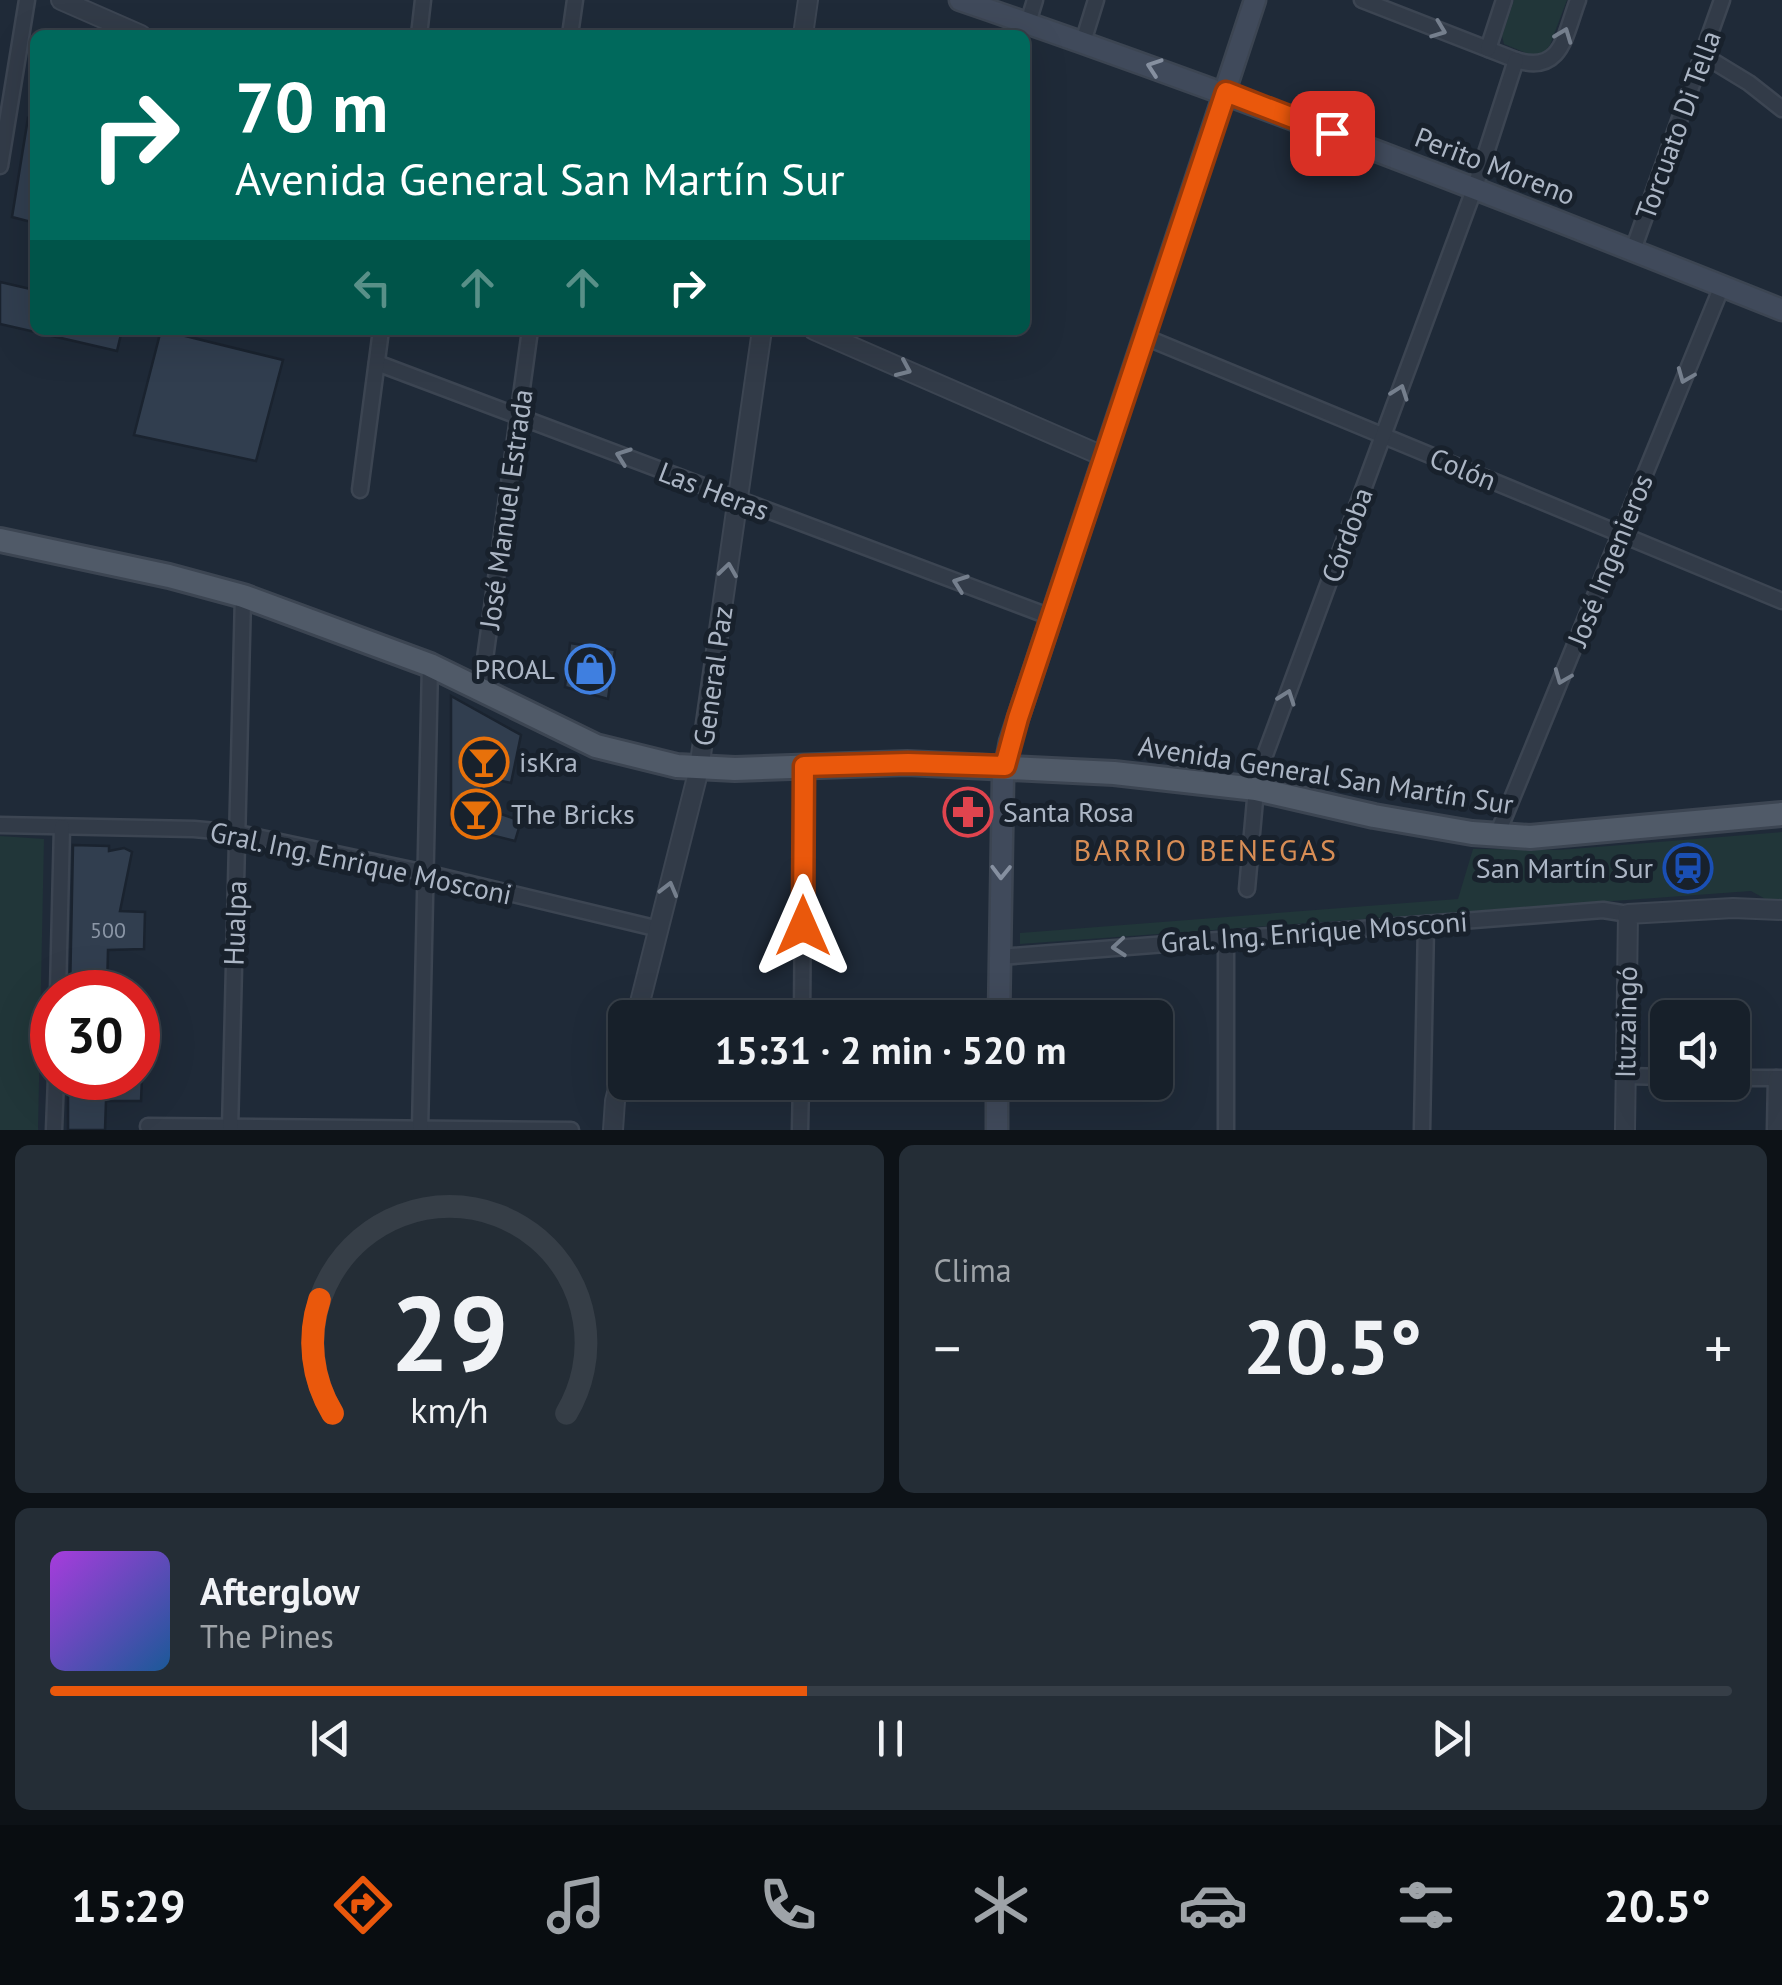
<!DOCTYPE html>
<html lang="es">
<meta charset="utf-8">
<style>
:root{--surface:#17202a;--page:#242d36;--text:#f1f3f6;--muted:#9ea3a8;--line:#363e47;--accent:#ea580c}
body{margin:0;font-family:"PT Sans",sans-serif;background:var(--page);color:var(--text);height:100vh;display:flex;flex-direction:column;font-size:38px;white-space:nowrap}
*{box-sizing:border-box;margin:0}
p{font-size:32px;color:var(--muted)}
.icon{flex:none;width:55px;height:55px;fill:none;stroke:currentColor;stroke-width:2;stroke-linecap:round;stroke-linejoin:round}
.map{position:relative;height:1130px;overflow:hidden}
.details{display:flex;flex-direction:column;gap:15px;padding:15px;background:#0d1217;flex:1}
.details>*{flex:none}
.banner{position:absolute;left:30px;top:30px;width:1000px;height:305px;border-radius:15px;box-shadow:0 10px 40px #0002,0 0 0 2px var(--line);background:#00695c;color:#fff;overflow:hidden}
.fabs{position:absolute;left:1650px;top:1000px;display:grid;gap:20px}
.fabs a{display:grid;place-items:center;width:100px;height:100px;border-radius:15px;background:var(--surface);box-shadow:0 10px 40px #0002,0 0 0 2px var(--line);font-size:50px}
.speed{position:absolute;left:30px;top:970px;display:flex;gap:20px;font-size:50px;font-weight:700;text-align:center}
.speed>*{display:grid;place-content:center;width:130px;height:130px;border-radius:50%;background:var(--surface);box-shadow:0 10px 40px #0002,0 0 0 2px var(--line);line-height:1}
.speed .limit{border:15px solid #d22;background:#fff;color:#111}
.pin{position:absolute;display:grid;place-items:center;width:85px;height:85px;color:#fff;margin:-42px;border-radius:20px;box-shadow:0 5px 15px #0006}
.me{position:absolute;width:110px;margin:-55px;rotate:0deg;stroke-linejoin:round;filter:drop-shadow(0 0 8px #0008)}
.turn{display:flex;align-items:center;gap:35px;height:210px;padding:0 40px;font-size:45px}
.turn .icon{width:130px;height:130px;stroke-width:2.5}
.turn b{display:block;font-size:70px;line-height:85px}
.lanes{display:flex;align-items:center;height:95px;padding:0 40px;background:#0003;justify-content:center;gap:50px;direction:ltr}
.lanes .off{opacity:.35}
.big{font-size:75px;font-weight:700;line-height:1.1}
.details .card{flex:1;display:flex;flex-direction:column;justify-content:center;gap:15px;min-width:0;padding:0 35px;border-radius:15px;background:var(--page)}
.details .dial{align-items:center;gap:0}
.dial svg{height:260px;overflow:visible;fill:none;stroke:var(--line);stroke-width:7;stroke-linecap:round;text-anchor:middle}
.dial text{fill:var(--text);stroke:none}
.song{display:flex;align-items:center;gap:30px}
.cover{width:120px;height:120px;border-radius:15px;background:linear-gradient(135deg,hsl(280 70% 55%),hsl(210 70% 35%))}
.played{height:10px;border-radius:5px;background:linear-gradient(90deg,var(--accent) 45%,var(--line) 45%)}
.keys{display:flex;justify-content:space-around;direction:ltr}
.heat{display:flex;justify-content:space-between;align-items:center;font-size:55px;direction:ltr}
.details .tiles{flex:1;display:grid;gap:15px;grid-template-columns:1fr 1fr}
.card:last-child{grid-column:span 2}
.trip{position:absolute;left:608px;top:1000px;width:565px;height:100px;border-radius:15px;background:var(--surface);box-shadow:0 10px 40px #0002,0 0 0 2px var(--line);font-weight:700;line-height:100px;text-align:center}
.dock{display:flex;height:160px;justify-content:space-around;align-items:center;background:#090d11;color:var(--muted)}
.dock .icon{width:70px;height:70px}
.dock .selected{color:var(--accent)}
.dock b{font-size:45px;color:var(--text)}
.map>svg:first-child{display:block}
.green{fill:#213639}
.building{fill:#313e4f;stroke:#1a232f;stroke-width:2.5}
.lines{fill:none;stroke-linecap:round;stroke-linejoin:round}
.minor-casing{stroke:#3c4552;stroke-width:19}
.tertiary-casing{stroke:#3c4552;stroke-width:22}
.secondary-casing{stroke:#3c4552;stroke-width:25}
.primary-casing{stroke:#3c4552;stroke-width:28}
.minor{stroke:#323b48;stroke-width:14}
.tertiary{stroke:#323b48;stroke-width:18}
.secondary{stroke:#404a5b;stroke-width:20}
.primary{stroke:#505a68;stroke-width:22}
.oneway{stroke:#757f8d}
.oneway2{stroke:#8690a0}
.route-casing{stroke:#983908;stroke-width:25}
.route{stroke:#ea580c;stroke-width:18}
.labels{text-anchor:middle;stroke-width:10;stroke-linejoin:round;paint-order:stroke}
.number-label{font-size:22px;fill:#8b96a6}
.street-label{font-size:28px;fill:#acb6c5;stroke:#18212c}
.poi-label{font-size:28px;fill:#acb6c5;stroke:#18212c;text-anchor:start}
.neighbourhood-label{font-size:30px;letter-spacing:2.5px;fill:#d78d55;stroke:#18212c}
</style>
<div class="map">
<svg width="1782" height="1130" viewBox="0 0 1782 1130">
<rect width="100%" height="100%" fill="#1f2a38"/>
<!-- green -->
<g class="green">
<path d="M 1514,0 L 1567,0 L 1550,45 L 1544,53 L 1531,55 L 1504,44 L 1502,36 Z"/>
<path d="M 1782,832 L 1782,901 L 1771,902 L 1751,891 L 1020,944 L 1020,933 L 1458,899 L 1473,849 L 1559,850 Z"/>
<path d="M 0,836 L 44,839 L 38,1130 L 0,1130 Z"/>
</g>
<!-- building -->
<g class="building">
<path d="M 28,118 L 35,119 L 35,223 L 12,217 Z"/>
<path d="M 0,282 L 35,290 L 35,332 L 0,324 Z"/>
<path d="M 49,330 L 122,330 L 117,351 L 48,335 Z"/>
<path d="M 161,330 L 283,360 L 256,461 L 134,435 Z"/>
<path d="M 570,643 L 615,650 L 608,699 L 565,687 Z"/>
<path d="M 451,696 L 521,735 L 511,783 L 484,777 L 478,806 L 521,821 L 515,841 L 451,825 Z"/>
<path d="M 73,845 L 109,846 L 109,851 L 124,848 L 132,852 L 120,911 L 145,912 L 144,949 L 108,950 L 107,992 L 70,992 Z"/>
<path d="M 68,1078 L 142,1078 L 141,1101 L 106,1101 L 105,1130 L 68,1130 Z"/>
</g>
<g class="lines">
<!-- minor casing -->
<g class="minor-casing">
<g id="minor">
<path d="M 1362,0 L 1516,60 C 1562,75 1565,34 1578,0"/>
<path d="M 1028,23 L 1035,0"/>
<path d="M 419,35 L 423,0"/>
<path d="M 570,35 L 575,0"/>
<path d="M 1083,42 L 1096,0"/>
<path d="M 1488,49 L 1504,0"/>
<path d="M 1703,55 L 1749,83 L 1782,109"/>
<path d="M 0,166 L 27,0"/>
<path d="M 1633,250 L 1722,0"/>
<path d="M 1145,337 L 1782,601"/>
<path d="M 377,363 L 1051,617"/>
<path d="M 360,490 L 381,330"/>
<path d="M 481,688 L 530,330"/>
<path d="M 0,825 L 194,829 L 238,833 L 426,873 L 659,929"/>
<path d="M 1497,835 L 1722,286"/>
<path d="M 1247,889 L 1256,789 L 1265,755 L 1475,187 L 1516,60"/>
<path d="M 1000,957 L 1603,910 L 1628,914"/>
<path d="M 58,992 L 62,827"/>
<path d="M 802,1018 L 804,766"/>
<path d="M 1626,1076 L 1668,1077"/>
<path d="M 1732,1078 L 1782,1078"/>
<path d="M 148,1126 L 571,1130"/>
<path d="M 54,1130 L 56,1078"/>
<path d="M 230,1130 L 243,596"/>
<path d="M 420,1130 L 430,665"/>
<path d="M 800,1130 L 801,1082"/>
<path d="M 1226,1130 L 1226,938"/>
<path d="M 1422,1130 L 1426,924"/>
<path d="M 1775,1130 L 1776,1078"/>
</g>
</g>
<!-- tertiary casing -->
<g class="tertiary-casing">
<g id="tertiary">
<path d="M 61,0 L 141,35"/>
<path d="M 803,35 L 808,0"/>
<path d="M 814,330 L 1105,457"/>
<path d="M 636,1018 L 699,769 L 762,330"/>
<path d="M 613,1130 L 615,1101 L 625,1061"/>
<path d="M 1625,1130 L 1628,914 L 1733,908 L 1782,910"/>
</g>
</g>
<!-- secondary casing -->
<g class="secondary-casing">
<g id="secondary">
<path d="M 960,0 C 1238,95 1510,201 1782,310"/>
<path d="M 999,1018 L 1003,778 L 1010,742 L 1255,0"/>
<path d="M 997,1130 L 997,1082"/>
</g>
</g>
<!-- primary casing -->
<g class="primary-casing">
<path id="primary" d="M 0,540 L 169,576 L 243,596 L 430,665 L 596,746 L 677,766 L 735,769 L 907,763 L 1114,773 L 1256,789 L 1374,816 L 1472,833 L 1530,837 L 1782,814"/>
</g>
<!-- minor -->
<use href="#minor" class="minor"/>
<!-- tertiary -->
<use href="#tertiary" class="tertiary"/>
<!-- secondary -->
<use href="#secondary" class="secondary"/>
<!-- primary -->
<use href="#primary" class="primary"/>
</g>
<!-- one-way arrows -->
<defs><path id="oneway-chevron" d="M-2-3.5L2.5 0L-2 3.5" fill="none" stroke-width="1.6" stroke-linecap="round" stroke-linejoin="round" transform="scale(2.5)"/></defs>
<g class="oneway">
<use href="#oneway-chevron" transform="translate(1439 30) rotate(21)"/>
<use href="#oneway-chevron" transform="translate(1564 35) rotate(-69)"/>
<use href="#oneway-chevron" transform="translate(904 369) rotate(24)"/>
<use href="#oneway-chevron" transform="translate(1685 376) rotate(112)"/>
<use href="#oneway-chevron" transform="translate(1400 392) rotate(-70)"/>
<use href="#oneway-chevron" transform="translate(623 456) rotate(-160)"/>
<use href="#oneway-chevron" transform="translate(728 570) rotate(-82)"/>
<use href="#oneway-chevron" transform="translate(960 583) rotate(-160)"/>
<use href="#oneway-chevron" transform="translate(1562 677) rotate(112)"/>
<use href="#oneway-chevron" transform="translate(1287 697) rotate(-70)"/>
<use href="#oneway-chevron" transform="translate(669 889) rotate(-75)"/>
<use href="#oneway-chevron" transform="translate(1119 947) rotate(175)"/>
</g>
<g class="oneway2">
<use href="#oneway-chevron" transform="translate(1154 67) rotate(-161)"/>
<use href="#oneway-chevron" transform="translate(1001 872) rotate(91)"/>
</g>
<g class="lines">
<!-- route casing -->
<g class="route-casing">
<path id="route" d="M 803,926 L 804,766 L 908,763 L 1005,766 L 1018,718 L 1226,92 L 1332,133"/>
</g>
<!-- route -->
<use href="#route" class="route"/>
</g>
<!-- icons -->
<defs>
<g id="shop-ring" transform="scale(2.5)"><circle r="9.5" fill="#18212c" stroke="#3f7fe0" stroke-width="1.5"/><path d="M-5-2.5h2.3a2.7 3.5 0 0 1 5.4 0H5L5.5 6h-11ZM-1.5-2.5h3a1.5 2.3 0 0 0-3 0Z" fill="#3f7fe0"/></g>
<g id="bar-ring" transform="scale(2.5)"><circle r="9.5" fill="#18212c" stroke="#e8710a" stroke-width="1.5"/><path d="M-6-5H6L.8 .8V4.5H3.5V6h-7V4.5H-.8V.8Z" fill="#e8710a"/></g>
<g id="pharmacy-ring" transform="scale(2.5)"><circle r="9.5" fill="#18212c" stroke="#e0444e" stroke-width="1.5"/><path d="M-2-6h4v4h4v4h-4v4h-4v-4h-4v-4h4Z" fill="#e0444e"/></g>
<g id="station-ring" transform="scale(2.5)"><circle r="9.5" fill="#18212c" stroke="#1a4fb4" stroke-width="1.5"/><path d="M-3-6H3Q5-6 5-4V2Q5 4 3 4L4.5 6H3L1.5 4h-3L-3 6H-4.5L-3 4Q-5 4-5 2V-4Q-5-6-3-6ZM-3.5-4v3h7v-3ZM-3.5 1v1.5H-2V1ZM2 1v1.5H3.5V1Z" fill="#1a4fb4"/></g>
</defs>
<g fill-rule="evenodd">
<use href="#shop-ring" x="590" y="669"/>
<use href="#bar-ring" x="484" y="762"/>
<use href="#pharmacy-ring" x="968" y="812"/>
<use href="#bar-ring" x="476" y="814"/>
<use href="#station-ring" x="1688" y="868"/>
</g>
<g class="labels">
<!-- number labels -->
<g class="number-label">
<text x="108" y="938">500</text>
</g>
<!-- street labels -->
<g class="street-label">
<text transform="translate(1678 125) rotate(-70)" y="10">Torcuato Di Tella</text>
<text transform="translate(1495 166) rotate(21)" y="10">Perito Moreno</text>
<text transform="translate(1463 469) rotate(22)" y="10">Colón</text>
<text transform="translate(714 491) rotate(21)" y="10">Las Heras</text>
<text transform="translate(506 509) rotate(-82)" y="10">José Manuel Estrada</text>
<text transform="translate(1347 535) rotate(-70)" y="10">Córdoba</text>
<text transform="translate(1610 560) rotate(-68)" y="10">José Ingenieros</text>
<text transform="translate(713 676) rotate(-82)" y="10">General Paz</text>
<text transform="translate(1326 775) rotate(9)" y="10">Avenida General San Martín Sur</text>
<text transform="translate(361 863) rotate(12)" y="10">Gral. Ing. Enrique Mosconi</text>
<text transform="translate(235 923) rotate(-88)" y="10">Hualpa</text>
<text transform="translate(1314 932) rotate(-4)" y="10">Gral. Ing. Enrique Mosconi</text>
<text transform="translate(1626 1022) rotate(-89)" y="10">Ituzaingó</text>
</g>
<!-- poi labels -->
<g class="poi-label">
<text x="555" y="679" text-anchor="end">PROAL</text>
<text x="519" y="772">isKra</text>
<text x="1003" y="822">Santa Rosa</text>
<text x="511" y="824">The Bricks</text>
<text x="1653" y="878" text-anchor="end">San Martín Sur</text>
</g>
<!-- neighbourhood labels -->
<g class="neighbourhood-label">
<text x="1206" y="861">BARRIO BENEGAS</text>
</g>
</g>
</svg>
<div class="fabs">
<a><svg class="icon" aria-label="sound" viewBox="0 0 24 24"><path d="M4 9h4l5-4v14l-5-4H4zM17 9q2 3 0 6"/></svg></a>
</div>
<div class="speed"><div class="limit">30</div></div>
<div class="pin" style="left:1332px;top:133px;background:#d93025"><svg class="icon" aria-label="arrive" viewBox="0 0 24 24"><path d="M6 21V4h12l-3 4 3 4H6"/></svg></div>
<svg class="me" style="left:803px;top:926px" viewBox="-20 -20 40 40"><path d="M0-17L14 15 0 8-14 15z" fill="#ea580c" stroke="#fff" stroke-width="4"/></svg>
<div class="trip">15:31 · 2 min · 520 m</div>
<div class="banner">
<div class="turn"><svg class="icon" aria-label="right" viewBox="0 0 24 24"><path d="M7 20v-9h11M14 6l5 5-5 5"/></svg><div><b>70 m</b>Avenida General San Martín Sur</div></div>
<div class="lanes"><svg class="icon off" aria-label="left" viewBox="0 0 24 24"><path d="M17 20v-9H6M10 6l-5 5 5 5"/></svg><svg class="icon off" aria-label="ahead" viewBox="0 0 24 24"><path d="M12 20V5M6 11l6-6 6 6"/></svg><svg class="icon off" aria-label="ahead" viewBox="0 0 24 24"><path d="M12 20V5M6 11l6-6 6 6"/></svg><svg class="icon" aria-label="right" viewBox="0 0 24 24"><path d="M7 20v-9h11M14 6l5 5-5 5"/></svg></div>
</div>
</div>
<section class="details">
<div class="tiles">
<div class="card dial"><svg viewBox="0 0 100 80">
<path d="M14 69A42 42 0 1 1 86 69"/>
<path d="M14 69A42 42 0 0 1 10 34" stroke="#ea580c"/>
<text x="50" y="56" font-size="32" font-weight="700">29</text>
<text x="50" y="72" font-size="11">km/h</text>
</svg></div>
<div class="card"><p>Clima</p>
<div class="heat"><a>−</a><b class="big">20.5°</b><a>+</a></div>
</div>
<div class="card">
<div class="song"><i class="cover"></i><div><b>Afterglow</b><p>The Pines</p></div></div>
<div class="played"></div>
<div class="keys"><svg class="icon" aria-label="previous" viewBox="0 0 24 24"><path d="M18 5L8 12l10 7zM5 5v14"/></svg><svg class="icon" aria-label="pause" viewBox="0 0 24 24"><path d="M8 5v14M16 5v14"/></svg><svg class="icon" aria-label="next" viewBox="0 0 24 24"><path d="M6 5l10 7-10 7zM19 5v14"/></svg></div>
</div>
</div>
</section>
<nav class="dock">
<b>15:29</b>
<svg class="icon selected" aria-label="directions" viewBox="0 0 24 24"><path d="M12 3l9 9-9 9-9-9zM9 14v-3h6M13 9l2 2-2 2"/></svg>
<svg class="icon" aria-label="music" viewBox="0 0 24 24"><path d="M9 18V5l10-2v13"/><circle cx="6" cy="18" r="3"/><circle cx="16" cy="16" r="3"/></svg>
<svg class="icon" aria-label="phone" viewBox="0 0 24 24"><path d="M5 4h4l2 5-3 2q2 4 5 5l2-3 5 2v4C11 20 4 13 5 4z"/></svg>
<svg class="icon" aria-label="climate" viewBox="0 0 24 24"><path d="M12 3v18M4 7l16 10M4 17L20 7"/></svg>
<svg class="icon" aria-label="car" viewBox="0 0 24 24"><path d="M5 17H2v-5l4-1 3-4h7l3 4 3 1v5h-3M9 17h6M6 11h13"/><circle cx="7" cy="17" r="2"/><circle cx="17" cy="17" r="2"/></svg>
<svg class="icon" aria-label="filters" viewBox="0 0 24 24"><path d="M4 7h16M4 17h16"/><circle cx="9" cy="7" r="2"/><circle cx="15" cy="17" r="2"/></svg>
<b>20.5°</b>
</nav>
